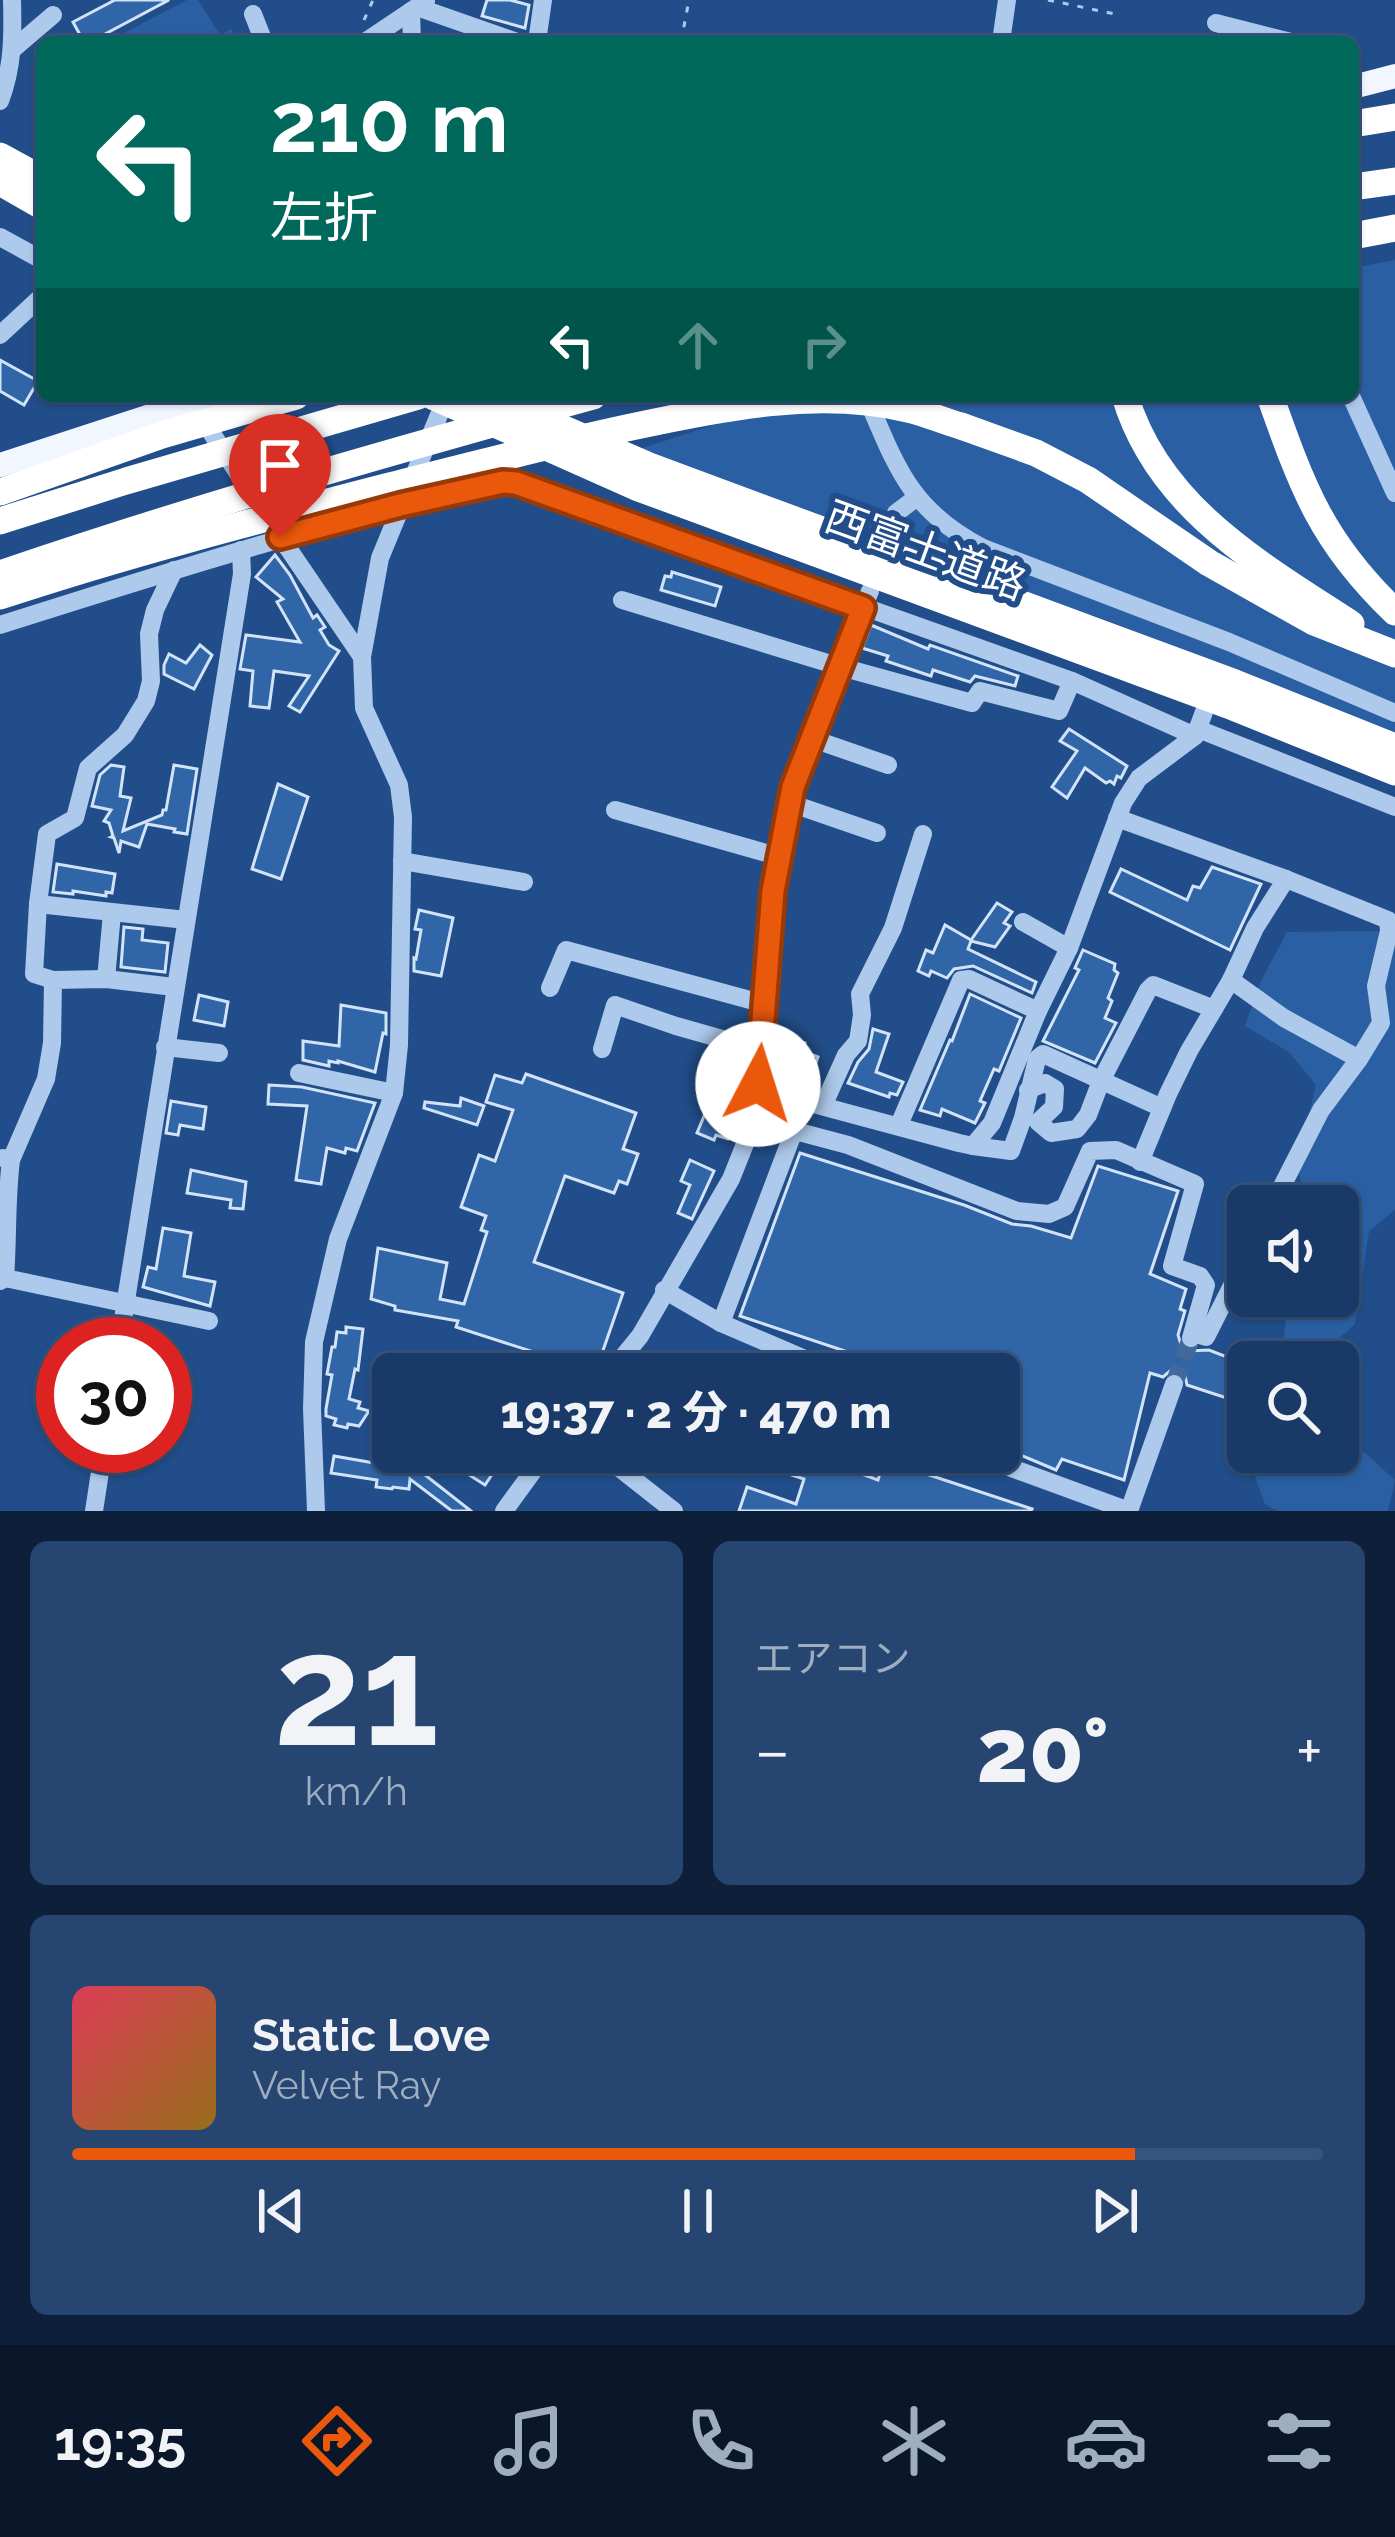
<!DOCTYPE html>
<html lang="ja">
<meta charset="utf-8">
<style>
:root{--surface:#193a68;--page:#264571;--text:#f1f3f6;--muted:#9fadc0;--line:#37547c;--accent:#ea580c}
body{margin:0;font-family:Raleway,"Noto Sans JP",sans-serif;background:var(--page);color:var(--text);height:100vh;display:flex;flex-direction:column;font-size:45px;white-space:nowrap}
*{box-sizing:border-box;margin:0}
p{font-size:39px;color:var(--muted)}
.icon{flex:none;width:66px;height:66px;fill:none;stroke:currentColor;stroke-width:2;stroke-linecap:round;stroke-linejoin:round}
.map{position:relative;height:1511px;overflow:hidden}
.sheet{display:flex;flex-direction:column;gap:30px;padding:30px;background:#0e2039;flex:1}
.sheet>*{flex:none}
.top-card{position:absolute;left:36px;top:36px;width:1323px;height:366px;border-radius:18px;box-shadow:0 3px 9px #0004,0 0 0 3px var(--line);background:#00695c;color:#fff;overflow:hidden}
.buttons{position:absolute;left:1227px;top:1185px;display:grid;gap:24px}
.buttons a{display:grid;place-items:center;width:132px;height:132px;border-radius:18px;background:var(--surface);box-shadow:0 3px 9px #0004,0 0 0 3px var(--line);font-size:60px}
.speed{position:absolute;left:36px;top:1317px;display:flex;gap:24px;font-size:60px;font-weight:700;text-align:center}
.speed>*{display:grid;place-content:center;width:156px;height:156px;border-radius:50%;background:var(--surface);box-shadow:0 3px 9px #0004,0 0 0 3px var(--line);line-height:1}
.speed .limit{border:18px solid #d22;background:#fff;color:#111}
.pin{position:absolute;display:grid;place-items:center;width:102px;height:102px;color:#fff;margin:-123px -51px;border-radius:50% 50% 50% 0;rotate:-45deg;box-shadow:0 0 12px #0007}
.pin .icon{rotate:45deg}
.me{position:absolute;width:132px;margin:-66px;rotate:5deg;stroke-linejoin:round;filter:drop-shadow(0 0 9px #0008)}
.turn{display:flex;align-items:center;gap:42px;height:252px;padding:0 36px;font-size:54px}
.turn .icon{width:156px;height:156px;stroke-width:2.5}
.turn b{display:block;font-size:84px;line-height:102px}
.lanes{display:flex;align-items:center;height:114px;padding:0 36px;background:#0003;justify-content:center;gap:60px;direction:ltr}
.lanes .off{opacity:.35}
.big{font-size:90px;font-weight:800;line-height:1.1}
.sheet .card{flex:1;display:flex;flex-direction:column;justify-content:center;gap:18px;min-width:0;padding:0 42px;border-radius:18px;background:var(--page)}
.sheet .dial{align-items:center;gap:0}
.dial b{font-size:156px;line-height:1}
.song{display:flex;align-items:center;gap:36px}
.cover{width:144px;height:144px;border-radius:18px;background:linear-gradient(135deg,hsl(350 70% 55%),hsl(40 70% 35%))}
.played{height:12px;border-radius:6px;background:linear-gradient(90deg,var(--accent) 85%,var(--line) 85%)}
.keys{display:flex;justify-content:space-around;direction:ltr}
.heat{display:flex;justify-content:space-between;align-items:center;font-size:66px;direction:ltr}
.sheet .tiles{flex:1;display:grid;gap:30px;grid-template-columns:1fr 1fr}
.card:last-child{grid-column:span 2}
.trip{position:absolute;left:372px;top:1353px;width:648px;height:120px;border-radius:18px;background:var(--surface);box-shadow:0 3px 9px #0004,0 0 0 3px var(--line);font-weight:800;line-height:120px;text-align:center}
.tabs{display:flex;height:192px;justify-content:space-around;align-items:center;background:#0a172a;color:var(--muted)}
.tabs .icon{width:84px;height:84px}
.tabs .selected{color:var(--accent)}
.tabs b{font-size:54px;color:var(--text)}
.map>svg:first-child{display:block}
.green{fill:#2a60a3}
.building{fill:#3065a8;stroke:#d2e3f8;stroke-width:3}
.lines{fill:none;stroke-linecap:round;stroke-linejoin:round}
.minor-tunnel{stroke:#42699c;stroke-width:18;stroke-dasharray:18 9;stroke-linecap:butt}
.path{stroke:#adc9eb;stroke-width:3;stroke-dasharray:6 9;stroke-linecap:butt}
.minor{stroke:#adc9eb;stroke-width:18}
.major{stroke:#f2f6fe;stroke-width:24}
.highway{stroke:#fff;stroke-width:27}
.highway-bridge{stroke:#fff;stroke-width:27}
.route-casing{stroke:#983908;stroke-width:30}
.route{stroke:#ea580c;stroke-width:21}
.labels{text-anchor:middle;stroke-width:12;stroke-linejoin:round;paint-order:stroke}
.street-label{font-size:42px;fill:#fff;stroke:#214e8a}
</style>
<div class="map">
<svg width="1395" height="1511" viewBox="0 0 1395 1511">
<rect width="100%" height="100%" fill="#214e8a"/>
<!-- green -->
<g class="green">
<path d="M 187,0 L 198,0 L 220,35 L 231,29 L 239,42 L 107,42 Z"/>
<path d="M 1395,260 L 1395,733 L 1101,618 L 1019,593 L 639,449 L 805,396 L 1353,396 L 1353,268 Z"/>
<path d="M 1389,931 L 1395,940 L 1395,1210 L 1369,1231 L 1355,1324 L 1313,1362 L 1281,1362 L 1288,1300 L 1285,1296 L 1338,1296 L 1338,1206 L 1299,1206 L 1304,1194 L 1297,1165 L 1316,1085 L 1289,1052 L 1245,1026 L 1260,983 L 1287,932 Z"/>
<path d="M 1338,1429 L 1395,1480 L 1388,1511 L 1277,1511 L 1265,1504 L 1246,1452 L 1248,1448 L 1248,1452 L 1338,1452 Z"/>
</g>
<!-- building -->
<g class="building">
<path d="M 115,0 L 169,0 L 90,42 L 84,42 L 73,22 Z"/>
<path d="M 487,0 L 510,0 L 529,5 L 525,28 L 482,16 Z"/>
<path d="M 0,360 L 38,381 L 24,405 L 0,391 Z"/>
<path d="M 275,555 L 290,575 L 313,618 L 317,615 L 325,627 L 320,630 L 329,645 L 339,651 L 300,712 L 289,706 L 309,676 L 274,671 L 269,708 L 250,706 L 253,671 L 240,669 L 246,635 L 300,642 L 277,602 L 283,599 L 256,577 Z"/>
<path d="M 672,572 L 721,587 L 715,606 L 661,590 L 665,576 L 671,577 Z"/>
<path d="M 871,625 L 928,649 L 930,645 L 1018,676 L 1015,686 L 975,676 L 970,682 L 933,670 L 931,676 L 886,661 L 888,656 L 862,648 Z"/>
<path d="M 200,645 L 212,655 L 194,689 L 164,674 L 164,665 L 169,654 L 186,663 Z"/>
<path d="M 1069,729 L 1127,766 L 1121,778 L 1117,776 L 1114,784 L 1110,781 L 1106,783 L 1085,768 L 1067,798 L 1052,787 L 1077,751 L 1060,741 Z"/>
<path d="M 111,765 L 124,767 L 120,796 L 131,798 L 123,831 L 162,815 L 163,810 L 166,810 L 174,765 L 197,769 L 187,834 L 174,832 L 175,829 L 147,824 L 139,847 L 121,841 L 119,853 L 114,838 L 111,837 L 113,836 L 109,823 L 104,821 L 111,810 L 92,806 L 100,775 Z"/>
<path d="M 278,784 L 308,797 L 281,879 L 252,869 Z"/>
<path d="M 57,864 L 115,874 L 112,893 L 106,892 L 106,896 L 73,891 L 73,894 L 53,892 Z"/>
<path d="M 1212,867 L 1261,884 L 1230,950 L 1110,892 L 1121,869 L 1187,900 L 1193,886 L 1200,888 Z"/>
<path d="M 997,903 L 1012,912 L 1004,923 L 1010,926 L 995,947 L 971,941 L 968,949 L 1036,982 L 1032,993 L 973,966 L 954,969 L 947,978 L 931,971 L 929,976 L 918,971 L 926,950 L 933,953 L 945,925 L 971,940 Z"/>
<path d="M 419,910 L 453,918 L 441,976 L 414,971 L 414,958 L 416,959 L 421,930 L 415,929 Z"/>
<path d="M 124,927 L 143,929 L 142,940 L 168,943 L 165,972 L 121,967 Z"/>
<path d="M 1083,950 L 1115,964 L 1114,970 L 1118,973 L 1108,998 L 1112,1001 L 1105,1018 L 1116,1023 L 1095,1063 L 1043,1041 L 1079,970 L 1075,968 Z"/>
<path d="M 970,994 L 1021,1018 L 999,1071 L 994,1069 L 980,1101 L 985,1103 L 975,1123 L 942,1109 L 940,1116 L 920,1110 L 950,1040 L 952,1041 Z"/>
<path d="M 199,995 L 228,1002 L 224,1026 L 194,1020 Z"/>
<path d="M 341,1005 L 386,1013 L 386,1034 L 383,1033 L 375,1072 L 338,1061 L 338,1063 L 329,1061 L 329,1066 L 303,1060 L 303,1041 L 339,1046 Z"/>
<path d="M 873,1029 L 889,1034 L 876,1072 L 903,1082 L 897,1095 L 890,1093 L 889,1097 L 848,1083 L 858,1062 L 869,1049 Z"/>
<path d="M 777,1034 L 805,1043 L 802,1051 L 818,1057 L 811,1077 L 773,1064 Z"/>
<path d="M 526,1074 L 636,1113 L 623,1149 L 638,1154 L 627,1184 L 619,1181 L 614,1193 L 565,1176 L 534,1262 L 623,1293 L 599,1362 L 572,1352 L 568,1363 L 456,1327 L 458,1321 L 395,1310 L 395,1306 L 371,1299 L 378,1248 L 447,1263 L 440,1299 L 464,1304 L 487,1232 L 481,1230 L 486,1216 L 461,1207 L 479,1155 L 495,1161 L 513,1110 L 486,1102 L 495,1075 L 522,1083 Z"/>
<path d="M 269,1085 L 302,1087 L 375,1103 L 357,1151 L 346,1148 L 345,1153 L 327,1148 L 321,1184 L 296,1180 L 307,1106 L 268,1104 Z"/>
<path d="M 461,1098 L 484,1106 L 477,1125 L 424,1108 L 425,1102 L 460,1106 Z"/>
<path d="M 171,1101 L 206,1107 L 203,1129 L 180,1125 L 178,1135 L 166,1133 Z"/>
<path d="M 707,1109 L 736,1120 L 728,1139 L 716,1135 L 714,1140 L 697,1133 Z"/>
<path d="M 800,1153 L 964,1205 L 1012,1224 L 1031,1226 L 1071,1238 L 1098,1166 L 1178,1191 L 1150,1274 L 1186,1289 L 1180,1309 L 1185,1311 L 1178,1335 L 1182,1348 L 1188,1351 L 1209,1350 L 1248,1365 L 1248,1405 L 1187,1385 L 1185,1376 L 1177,1371 L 1170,1371 L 1163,1377 L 1150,1373 L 1124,1480 L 1062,1459 L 1056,1470 L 999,1446 L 999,1374 L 902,1374 L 902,1370 L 740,1316 Z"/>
<path d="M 690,1160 L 714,1171 L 692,1219 L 678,1213 L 690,1185 L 681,1181 Z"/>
<path d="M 191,1170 L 246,1182 L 243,1209 L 230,1208 L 231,1200 L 187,1193 Z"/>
<path d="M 163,1228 L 191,1233 L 184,1276 L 215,1282 L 210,1306 L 143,1287 L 148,1267 L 156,1269 Z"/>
<path d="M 346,1327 L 363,1329 L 358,1370 L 355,1369 L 349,1399 L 360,1402 L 358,1408 L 369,1411 L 359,1426 L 348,1424 L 347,1428 L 334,1425 L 336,1419 L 326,1416 L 326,1409 L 332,1375 L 327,1374 L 332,1347 L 335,1347 L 337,1332 L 346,1333 Z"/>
<path d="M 433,1452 L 507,1452 L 485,1485 Z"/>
<path d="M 765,1452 L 827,1452 L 854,1461 L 851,1470 L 878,1480 L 884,1460 L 1032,1509 L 1031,1511 L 739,1511 L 747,1487 L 796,1504 L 804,1479 L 761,1465 Z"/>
<path d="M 334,1456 L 420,1471 L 471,1511 L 452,1511 L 410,1479 L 409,1489 L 393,1487 L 392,1489 L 376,1487 L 377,1480 L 331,1473 Z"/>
</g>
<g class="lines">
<!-- minor-tunnel -->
<path class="minor-tunnel" d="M 1174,1384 L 1191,1338"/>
<!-- path -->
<g class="path">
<path d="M 1048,0 L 1115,14"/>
<path d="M 364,20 L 373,0"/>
<path d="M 681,42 L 689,0"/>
</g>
<!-- minor -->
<g class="minor">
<path d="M 417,7 L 517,42"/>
<path d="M 411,11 L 412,42"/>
<path d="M 253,14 L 264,42"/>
<path d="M 1216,23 L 1291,42"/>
<path d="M 365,42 L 426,1"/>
<path d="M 537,42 L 543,0"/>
<path d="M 1001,42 L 1007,0"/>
<path d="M 12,50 L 53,15"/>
<path d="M 0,101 C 13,67 13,36 12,0"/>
<path d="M 0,237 L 42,260"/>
<path d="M 0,335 L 42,296"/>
<path d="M 866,396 C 897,468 910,510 983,548 L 1229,642 L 1395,713"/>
<path d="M 1351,396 L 1395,493"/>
<path d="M 201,417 L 255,499"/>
<path d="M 277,532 L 362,657"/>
<path d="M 889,536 L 896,513 L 916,498"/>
<path d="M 622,600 L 841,667 L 972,703 L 980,691 L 1059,711 L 1072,681"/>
<path d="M 0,625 C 167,572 332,520 503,482 L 516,483 L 1072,681 L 1195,736"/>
<path d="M 1198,729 L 1395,807"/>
<path d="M 813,739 L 888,765"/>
<path d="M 790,803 L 877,833"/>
<path d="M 615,810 L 780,857"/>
<path d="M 1117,818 L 1286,879 L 1388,920 L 1389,931 L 1376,986 L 1381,1023 L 1359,1059 L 1284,1018 L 1231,980"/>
<path d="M 402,861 L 524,882"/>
<path d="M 38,904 L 186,920"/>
<path d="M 1023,922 L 1069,948"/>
<path d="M 106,979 L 112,913"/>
<path d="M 53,980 L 34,974 L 38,904 L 47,834 L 75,818 L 88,768 L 125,735 L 146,701 L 151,681 L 149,634 L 155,610 L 174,570"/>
<path d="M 550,988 L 566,950 L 765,1004"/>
<path d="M 165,1047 L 219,1053"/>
<path d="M 602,1049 L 615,1005 L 676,1026 L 761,1050"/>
<path d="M 299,1073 L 394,1093"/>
<path d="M 1028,1090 L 1045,1083 L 1055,1089 L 1054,1107 L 1038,1122 L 1051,1133 L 1077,1129 L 1088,1115 L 1101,1081 L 1148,990 L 1153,985 L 1214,1009"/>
<path d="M 767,1100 L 758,1084 L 773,891 L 793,786 L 870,591"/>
<path d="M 823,1106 L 846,1055 L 858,1041 L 862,1015 L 860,994 L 893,928 L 923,834"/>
<path d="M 899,1125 L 961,980 L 969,979 L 1038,1011"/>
<path d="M 973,1146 L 1011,1151 L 1023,1118 L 1037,1059 L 1043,1054 L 1162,1108"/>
<path d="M 3,1158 L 11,1160 C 6,1199 8,1239 5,1278"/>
<path d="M 11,1160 L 46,1079 L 52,1043 L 53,980 L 106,979 L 174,987"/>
<path d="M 1140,1162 L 1168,1094 L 1189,1051 L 1231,980 L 1255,928 L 1286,879"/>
<path d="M 1272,1206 L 1321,1110 L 1359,1059"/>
<path d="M 0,1281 L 5,1278 L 209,1321"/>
<path d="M 664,1290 L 721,1323 L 840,1374"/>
<path d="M 721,1323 L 792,1136 L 799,1132 L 848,1145 L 1017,1211 L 1049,1214 L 1065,1207 L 1090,1151 L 1116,1150 L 1195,1184 L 1172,1266 L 1200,1276 L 1206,1285 L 1191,1338"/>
<path d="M 1193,1333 L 1206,1337 L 1248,1254"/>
<path d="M 119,1344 L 242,574 L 241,550"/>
<path d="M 165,1371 L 179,1373"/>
<path d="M 609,1374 L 640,1336 L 731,1179 L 751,1129 L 767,1100 L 784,1096 L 959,1143 L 973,1146 L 992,1123 L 1038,1011 L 1069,948 L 1123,803 L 1139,778 L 1195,736 L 1204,712"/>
<path d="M 165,1435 L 166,1435"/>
<path d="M 599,1452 L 674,1511"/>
<path d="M 968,1452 L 1129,1511 L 1174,1384"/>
<path d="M 94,1511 L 104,1446"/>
<path d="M 316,1511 L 312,1409 L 314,1342 L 338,1239 L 394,1093 L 399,1045 L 403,817 L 399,785 L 364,708 L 362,657 L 380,558 L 439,415"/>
<path d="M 504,1511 L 547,1452"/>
</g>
<!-- major -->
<g class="major">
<path d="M 1353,87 L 1395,76"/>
<path d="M 0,465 L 212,396"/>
</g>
<!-- highway -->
<g class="highway">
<path d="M 1353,124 L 1395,117"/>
<path d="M 0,156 L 42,179"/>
<path d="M 0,182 L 42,206"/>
<path d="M 1353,187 L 1395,181"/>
<path d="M 1353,236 L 1395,228"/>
<path d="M 432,396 L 636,487 L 1228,705 L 1395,772"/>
<path d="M 488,396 L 649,466 L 1235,683 L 1395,747"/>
<path d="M 1125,396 C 1158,507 1259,564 1351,624"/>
<path d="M 1270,396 C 1303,489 1322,542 1395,612"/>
<path d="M 961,426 L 1036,453 L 1088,480 L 1209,563 L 1314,622 L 1395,654"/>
</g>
<!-- highway-bridge -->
<g class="highway-bridge">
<path d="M 0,492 L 162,435 L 296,396"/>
<path d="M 0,521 L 126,481 L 418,396"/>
<path d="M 0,574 C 196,507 394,451 593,396"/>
<path d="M 0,596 C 133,552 270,517 405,482 C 482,463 559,442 636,426 C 724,407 819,388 908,409 C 926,413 943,421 961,426"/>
</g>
</g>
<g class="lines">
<!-- route casing -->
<g class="route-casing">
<path id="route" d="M 280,537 L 400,505 L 503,482 L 516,483 L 863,608 L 793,787 L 773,891 L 758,1084"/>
</g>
<!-- route -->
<use href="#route" class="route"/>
</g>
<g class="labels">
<!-- street labels -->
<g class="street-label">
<text transform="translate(926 550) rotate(20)" y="15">西富士道路</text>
</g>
</g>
</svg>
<div class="buttons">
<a><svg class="icon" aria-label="sound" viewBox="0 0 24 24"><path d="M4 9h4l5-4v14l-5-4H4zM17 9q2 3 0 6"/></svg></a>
<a><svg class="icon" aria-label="search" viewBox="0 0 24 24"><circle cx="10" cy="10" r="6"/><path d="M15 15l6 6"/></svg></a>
</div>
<div class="speed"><div class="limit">30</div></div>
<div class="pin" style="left:280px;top:537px;background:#d93025"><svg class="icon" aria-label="arrive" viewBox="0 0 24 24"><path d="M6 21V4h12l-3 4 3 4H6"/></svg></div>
<svg class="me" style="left:758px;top:1084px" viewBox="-20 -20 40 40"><circle r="19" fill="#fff"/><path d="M0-13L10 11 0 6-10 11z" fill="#ea580c"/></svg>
<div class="trip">19:37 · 2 分 · 470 m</div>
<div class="top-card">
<div class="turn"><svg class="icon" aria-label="left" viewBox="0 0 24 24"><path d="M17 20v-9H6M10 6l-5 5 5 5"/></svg><div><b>210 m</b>左折</div></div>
<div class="lanes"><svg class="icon" aria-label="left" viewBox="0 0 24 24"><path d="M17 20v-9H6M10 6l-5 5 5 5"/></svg><svg class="icon off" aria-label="ahead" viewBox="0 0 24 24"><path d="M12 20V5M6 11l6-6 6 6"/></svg><svg class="icon off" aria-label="right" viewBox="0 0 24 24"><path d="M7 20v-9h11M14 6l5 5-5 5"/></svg></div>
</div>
</div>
<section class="sheet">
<div class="tiles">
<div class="card dial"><b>21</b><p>km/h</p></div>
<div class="card"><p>エアコン</p>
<div class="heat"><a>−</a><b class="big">20°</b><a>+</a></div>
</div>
<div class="card">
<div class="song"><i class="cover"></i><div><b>Static Love</b><p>Velvet Ray</p></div></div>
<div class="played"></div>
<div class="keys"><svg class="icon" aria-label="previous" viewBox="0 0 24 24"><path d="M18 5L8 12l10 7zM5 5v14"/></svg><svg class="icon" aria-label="pause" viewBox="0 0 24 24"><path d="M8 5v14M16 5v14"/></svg><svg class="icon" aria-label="next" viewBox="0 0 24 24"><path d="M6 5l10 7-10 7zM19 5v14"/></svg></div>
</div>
</div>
</section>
<nav class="tabs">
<b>19:35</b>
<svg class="icon selected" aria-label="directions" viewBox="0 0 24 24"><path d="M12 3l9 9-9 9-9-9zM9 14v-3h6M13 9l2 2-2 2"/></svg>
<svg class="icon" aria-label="music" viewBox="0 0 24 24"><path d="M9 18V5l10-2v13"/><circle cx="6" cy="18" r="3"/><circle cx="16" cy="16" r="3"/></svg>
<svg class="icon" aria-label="phone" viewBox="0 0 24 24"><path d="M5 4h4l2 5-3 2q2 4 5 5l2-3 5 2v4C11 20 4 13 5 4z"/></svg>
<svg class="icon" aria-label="climate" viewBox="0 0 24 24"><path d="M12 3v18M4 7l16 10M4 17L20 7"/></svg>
<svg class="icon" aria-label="car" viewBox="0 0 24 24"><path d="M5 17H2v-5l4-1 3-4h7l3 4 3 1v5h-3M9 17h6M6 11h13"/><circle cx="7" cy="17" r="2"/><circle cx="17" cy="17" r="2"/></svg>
<svg class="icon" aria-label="filters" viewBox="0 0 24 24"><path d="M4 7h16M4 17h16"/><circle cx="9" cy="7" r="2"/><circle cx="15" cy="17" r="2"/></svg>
</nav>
